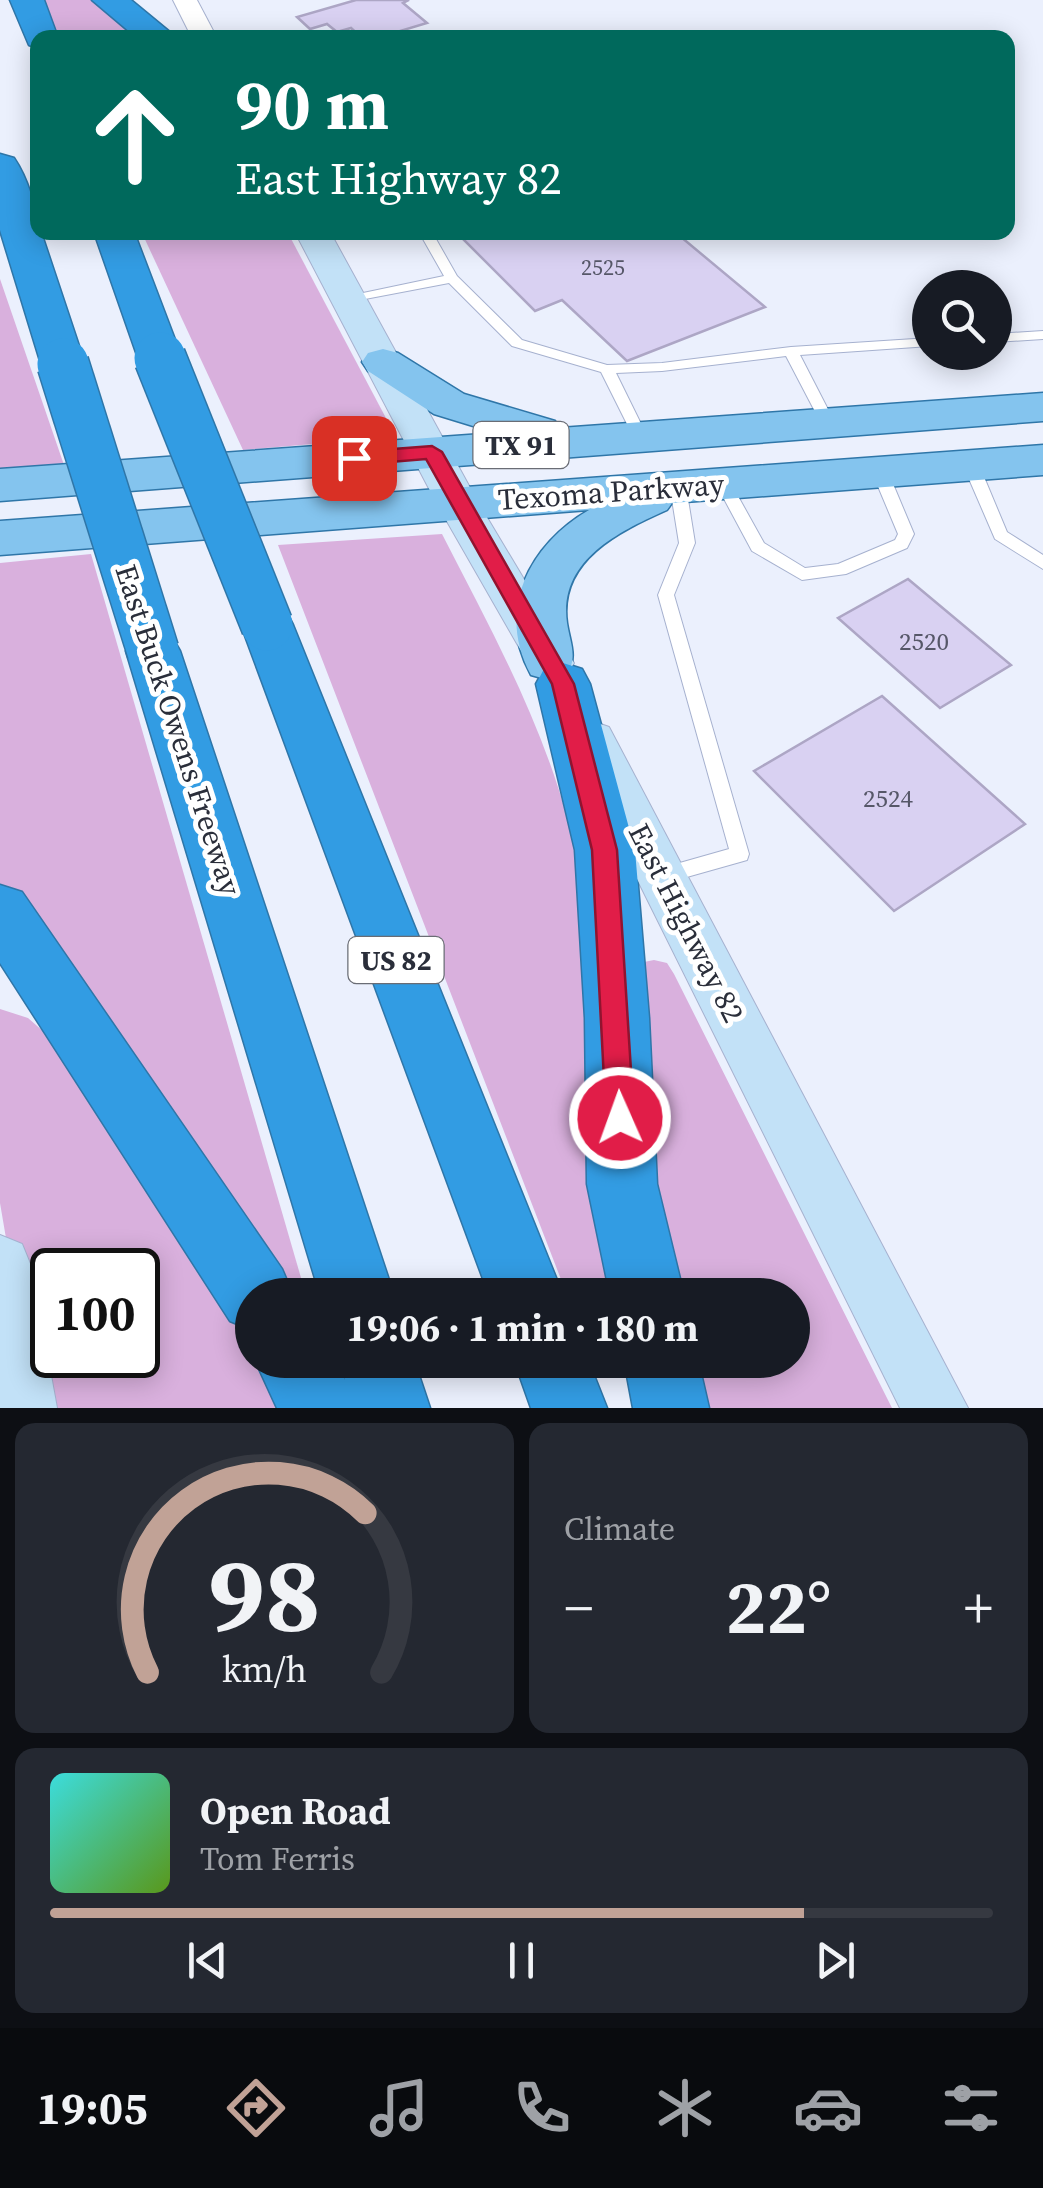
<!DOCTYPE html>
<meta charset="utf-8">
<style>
:root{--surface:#171b24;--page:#242831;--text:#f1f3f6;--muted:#9ea1a6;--line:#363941;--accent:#c1a296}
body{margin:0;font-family:"Source Serif 4",serif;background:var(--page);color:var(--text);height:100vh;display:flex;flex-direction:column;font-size:38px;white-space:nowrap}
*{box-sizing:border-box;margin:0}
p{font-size:32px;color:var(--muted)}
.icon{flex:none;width:55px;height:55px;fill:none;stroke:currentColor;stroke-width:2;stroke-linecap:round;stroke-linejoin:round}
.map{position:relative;height:1408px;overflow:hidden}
.details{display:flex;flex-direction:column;gap:15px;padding:15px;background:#0d0f14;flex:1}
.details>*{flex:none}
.guide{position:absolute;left:30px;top:30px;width:985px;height:210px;border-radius:20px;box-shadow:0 5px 25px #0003;background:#00695c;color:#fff;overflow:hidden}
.buttons{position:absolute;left:912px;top:270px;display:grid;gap:20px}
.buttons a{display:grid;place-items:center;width:100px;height:100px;border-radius:50%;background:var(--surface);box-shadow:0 5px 25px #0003;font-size:50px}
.speed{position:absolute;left:30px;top:1248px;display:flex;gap:20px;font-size:50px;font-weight:700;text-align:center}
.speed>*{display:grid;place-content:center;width:130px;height:130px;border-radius:50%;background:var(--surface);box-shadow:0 5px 25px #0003;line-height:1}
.speed .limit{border:5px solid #111;border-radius:15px;background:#fff;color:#111}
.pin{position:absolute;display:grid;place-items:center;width:85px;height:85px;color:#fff;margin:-42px;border-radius:20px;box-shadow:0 5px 15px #0006}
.me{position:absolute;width:110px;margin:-55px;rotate:358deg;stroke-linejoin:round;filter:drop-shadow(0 0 8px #0008)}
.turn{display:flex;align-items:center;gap:35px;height:210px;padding:0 40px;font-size:45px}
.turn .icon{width:130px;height:130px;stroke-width:2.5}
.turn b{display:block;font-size:70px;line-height:85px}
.big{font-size:75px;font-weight:700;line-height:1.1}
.details .widget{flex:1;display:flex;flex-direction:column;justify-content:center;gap:15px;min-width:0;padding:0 35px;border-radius:20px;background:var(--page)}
.details .dial{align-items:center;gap:0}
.dial svg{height:260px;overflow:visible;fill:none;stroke:var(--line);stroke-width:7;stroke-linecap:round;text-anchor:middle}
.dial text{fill:var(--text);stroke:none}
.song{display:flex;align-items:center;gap:30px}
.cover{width:120px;height:120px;border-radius:15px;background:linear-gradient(135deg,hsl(180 70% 55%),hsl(90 70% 35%))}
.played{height:10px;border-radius:5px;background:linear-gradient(90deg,var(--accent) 80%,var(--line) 80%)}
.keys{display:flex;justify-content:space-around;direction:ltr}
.heat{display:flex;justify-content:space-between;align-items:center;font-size:55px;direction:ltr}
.details .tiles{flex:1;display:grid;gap:15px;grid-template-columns:1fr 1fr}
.widget:last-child{grid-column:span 2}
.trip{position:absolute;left:235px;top:1278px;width:575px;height:100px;border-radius:50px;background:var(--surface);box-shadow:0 5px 25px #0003;font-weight:700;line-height:100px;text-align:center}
.menu{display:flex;height:160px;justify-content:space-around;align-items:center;background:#090b0e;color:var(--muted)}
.menu .icon{width:70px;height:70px}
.menu .current{color:var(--accent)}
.menu b{font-size:45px;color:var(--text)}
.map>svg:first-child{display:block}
.green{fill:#d9b0dd;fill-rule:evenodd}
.building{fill:#d9d1f2;stroke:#ada6c5;stroke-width:2.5}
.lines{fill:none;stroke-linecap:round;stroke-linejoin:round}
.service-casing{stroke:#a6b1cf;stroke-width:2}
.tertiary-casing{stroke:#a6b1cf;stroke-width:2}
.secondary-casing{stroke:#a6b1cf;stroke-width:2}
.primary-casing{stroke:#2f76a8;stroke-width:3}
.motorway-casing{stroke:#2f76a8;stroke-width:3}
.service{fill:#fff;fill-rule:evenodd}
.tertiary{fill:#fff;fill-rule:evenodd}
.secondary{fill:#c2e1f7;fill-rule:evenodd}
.primary{fill:#84c4ee;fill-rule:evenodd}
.motorway{fill:#329ce3;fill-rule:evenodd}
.motorway-bridge-casing{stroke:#2f76a8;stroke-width:54;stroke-linecap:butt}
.motorway-bridge{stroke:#329ce3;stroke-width:51}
.route{fill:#e11d48;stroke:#92132f;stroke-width:2.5}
.labels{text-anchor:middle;stroke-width:10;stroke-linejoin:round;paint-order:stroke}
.far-number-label{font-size:22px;fill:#565768}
.number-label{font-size:25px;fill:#565768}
.shield{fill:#fff;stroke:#6a6d75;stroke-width:2.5}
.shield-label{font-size:28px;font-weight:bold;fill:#2a2e3a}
.street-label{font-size:30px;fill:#2a2e3a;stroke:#fff}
</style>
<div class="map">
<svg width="1043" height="1408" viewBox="0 0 1043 1408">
<rect width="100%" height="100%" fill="#ebf0fd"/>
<!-- green -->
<g class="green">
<path d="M 41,0 L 92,0 L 143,37 L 58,37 Z"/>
<path d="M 142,233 L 288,233 L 396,437 L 243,450 Z"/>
<path d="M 0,279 L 64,465 L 0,469 Z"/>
<path d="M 442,534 C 499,645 559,752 580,876 L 611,1295 L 567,1295 L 278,545 Z"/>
<path d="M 91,554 L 306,1295 L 283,1295 L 0,888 L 0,563 Z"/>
<path d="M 654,960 L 667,963 L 674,974 L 892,1408 L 681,1408 L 673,1360 L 792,1360 L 792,1295 L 662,1295 L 644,962 Z"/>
<path d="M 0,1009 L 28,1018 L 44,1032 L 158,1190 L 252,1345 L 252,1360 L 261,1360 L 286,1408 L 35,1408 L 0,1203 ZM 52,1270 L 138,1270 L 138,1355 L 52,1355 Z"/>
</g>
<!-- building -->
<g class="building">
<path d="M 356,0 L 409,0 L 403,3 L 427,23 L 400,31 L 408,38 L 362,38 L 351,28 L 337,32 L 327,24 L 310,29 L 297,17 Z"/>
<path d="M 675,232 L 765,307 L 627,361 L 562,300 L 535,311 L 458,234 Z"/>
<path d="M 908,579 L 1011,665 L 940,708 L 838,618 Z"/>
<path d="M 882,696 L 1025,824 L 894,911 L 754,771 Z"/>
</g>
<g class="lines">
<!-- service casing -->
<g class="service-casing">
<g id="service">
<path d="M 419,232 L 432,232 L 457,276 L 522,340 L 607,365 L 662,363 L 791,347 L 930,338 L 930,346 L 800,355 L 835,423 L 828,428 L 821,423 L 786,356 L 662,371 L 616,373 L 647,436 L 640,441 L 633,436 L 601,372 L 512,346 L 449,283 L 344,303 L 344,297 L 444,276 Z"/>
<path d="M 1043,331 L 1043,339 L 995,342 L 995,334 Z"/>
<path d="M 971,460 L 979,465 L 1007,532 L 1043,555 L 1043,569 L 995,539 L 963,465 Z"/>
<path d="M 880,467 L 888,472 L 914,534 L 907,548 L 846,574 L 802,580 L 752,551 L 716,484 L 724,479 L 729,480 L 764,543 L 805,568 L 838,564 L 895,540 L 898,534 L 872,472 Z"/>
<path d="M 678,482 L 686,487 L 695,543 L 674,595 L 749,854 L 747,860 L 740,862 L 662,884 L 655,882 L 652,876 L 655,870 L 729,849 L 658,595 L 679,543 L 670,487 Z"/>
</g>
</g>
<!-- tertiary casing -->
<g class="tertiary-casing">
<path id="tertiary" d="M 173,0 L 197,0 L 217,38 L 192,38 Z"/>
</g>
<!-- secondary casing -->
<g class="secondary-casing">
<g id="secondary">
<path d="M 295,232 L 330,232 L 479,504 L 574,663 L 567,675 L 551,680 L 535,675 L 437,504 Z"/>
<path d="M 592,721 L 609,727 L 968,1408 L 900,1408 L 568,740 L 575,727 Z"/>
<path d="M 0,1235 L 22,1244 L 31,1266 L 57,1408 L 0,1408 Z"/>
</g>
</g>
<!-- primary casing -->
<g class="primary-casing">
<g id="primary">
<path d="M 383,349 L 398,353 L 464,394 L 555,421 L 560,428 L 1043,393 L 1043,421 L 0,501 L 0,469 L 496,433 L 434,414 L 368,371 L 362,362 L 368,353 Z"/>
<path d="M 1043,445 L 1043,475 L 672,503 L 667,510 C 620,531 558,560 567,623 C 570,643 578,656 567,675 L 549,680 L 531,675 C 495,610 530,544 589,510 L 0,555 L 0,521 Z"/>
</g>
</g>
<!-- motorway casing -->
<g class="motorway-casing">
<g id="motorway">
<path d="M 10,0 L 44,0 L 58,38 L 38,38 L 38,48 L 29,45 Z"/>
<path d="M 92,0 L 131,0 L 177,38 L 137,38 Z"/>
<path d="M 0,154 L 14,158 C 27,177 38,210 38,232 L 41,232 L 85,364 L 79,374 L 63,378 L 47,374 L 41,364 L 0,230 Z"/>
<path d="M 94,232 L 134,232 L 182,358 L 176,368 L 160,372 L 144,368 L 138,358 Z"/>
<path d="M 267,606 L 286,611 L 293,625 L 563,1295 L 489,1295 L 241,625 L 248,611 Z"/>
<path d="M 153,631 L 172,637 L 180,651 L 394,1295 L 320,1295 L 126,651 L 134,637 Z"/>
<path d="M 563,663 L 582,669 L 590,684 L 635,850 L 649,1018 L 657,1184 L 684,1295 L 610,1295 L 587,1184 L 585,1018 L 575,850 L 536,684 L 544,669 Z"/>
<path d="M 0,885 L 22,892 L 282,1269 L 293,1295 L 252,1295 L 252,1330 L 230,1321 L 0,963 Z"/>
<path d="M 255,1360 L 334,1360 L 345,1380 L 340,1360 L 414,1360 L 430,1408 L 277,1408 Z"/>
<path d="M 514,1360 L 588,1360 L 607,1408 L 531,1408 Z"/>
<path d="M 624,1360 L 698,1360 L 709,1408 L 633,1408 Z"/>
</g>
</g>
<!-- service -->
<use href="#service" class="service"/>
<!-- tertiary -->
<use href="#tertiary" class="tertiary"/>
<!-- secondary -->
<use href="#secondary" class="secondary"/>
<!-- primary -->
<use href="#primary" class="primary"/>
<!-- motorway -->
<use href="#motorway" class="motorway"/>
<!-- motorway-bridge casing -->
<g class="motorway-bridge-casing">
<g id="motorway-bridge">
<path d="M 160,358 L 267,625"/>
<path d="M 63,364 L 153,651"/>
</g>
</g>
<!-- motorway-bridge -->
<use href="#motorway-bridge" class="motorway-bridge"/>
</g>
<!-- route -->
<path class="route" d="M 432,446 L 442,452 L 574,684 L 617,850 L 634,1118 L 630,1127 L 620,1131 L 610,1127 L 606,1118 L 592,850 L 552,684 L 426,459 L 354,465 L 344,458 L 354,452 Z"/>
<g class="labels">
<!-- far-number labels -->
<g class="far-number-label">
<text x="603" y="275">2525</text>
</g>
<!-- number labels -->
<g class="number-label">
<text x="924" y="650">2520</text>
<text x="888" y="807">2524</text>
</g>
<!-- shield labels -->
<g class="shield">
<rect x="473.5" y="422" width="95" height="46" rx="8"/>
<rect x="348.5" y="937" width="95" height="46" rx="8"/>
</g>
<g class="shield-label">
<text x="521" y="455">TX 91</text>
<text x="396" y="970">US 82</text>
</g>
<!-- street labels -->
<g class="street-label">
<text transform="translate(611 492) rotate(-4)" y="10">Texoma Parkway</text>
<text transform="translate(178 730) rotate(72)" y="10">East Buck Owens Freeway</text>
<text transform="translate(686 923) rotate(63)" y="10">East Highway 82</text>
</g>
</g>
</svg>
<div class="buttons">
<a><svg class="icon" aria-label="search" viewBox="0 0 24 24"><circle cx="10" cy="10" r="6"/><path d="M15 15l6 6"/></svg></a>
</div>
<div class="speed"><div class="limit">100</div></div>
<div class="pin" style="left:354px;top:458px;background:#d93025"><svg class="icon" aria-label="arrive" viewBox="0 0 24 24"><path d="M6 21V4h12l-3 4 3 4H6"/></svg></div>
<svg class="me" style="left:620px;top:1118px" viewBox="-20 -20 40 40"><circle r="17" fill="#e11d48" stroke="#fff" stroke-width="3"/><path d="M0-11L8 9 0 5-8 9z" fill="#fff"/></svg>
<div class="trip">19:06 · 1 min · 180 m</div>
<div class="guide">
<div class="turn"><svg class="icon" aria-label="ahead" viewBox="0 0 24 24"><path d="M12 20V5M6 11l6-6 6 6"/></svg><div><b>90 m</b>East Highway 82</div></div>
</div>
</div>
<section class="details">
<div class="tiles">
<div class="widget dial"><svg viewBox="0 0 100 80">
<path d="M14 69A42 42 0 1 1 86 69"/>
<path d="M14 69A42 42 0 0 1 81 20" stroke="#c1a296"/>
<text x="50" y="56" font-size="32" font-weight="700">98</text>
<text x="50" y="72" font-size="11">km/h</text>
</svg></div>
<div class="widget"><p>Climate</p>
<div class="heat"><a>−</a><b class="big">22°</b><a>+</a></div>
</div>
<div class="widget">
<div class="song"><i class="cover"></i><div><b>Open Road</b><p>Tom Ferris</p></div></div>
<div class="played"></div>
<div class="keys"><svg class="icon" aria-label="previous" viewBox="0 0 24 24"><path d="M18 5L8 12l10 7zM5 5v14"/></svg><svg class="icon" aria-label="pause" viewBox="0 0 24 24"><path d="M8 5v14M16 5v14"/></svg><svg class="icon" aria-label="next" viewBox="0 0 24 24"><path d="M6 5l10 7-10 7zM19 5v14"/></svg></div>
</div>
</div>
</section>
<nav class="menu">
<b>19:05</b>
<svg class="icon current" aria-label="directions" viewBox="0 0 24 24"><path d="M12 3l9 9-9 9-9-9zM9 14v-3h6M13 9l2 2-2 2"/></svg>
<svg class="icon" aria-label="music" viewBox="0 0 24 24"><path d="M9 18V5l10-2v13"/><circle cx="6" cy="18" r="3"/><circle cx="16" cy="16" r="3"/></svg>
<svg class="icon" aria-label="phone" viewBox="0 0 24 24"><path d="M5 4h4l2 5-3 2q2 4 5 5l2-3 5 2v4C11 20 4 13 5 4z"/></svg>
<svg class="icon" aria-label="climate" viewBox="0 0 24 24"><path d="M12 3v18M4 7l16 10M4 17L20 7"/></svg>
<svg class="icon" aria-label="car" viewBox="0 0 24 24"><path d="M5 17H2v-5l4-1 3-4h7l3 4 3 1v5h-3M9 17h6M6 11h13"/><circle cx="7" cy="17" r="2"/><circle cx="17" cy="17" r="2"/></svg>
<svg class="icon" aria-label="filters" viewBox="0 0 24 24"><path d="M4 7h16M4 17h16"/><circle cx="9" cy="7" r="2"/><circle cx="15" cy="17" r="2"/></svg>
</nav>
